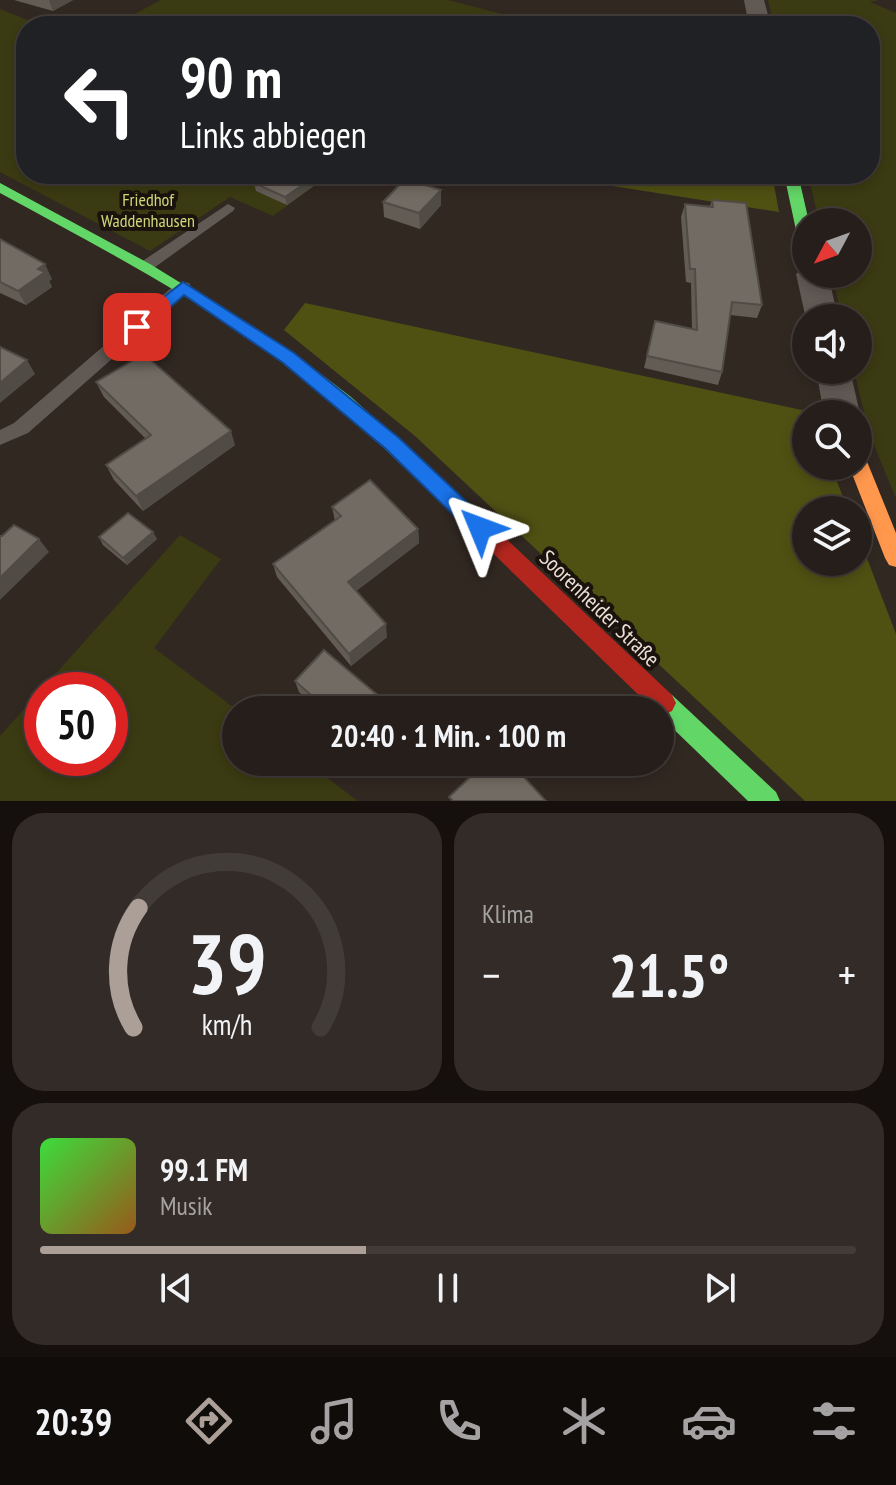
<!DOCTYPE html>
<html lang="de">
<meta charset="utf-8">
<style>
:root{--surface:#261e1a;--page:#322b27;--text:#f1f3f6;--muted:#a4a2a2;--line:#423c39;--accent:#ab9f98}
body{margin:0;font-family:"PT Sans Narrow",sans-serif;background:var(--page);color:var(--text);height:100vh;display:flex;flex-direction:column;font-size:30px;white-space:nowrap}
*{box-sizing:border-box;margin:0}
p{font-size:26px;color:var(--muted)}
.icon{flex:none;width:44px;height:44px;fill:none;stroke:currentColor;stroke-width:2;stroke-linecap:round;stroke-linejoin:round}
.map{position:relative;height:801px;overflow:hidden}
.details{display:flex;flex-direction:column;gap:12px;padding:12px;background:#15100e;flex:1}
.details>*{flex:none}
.banner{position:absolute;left:16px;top:16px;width:864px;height:168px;border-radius:32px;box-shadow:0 4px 12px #0003,0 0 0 2px var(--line);background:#202124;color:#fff;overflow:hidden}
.needle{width:52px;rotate:229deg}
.buttons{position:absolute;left:792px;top:208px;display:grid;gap:16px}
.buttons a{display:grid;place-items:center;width:80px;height:80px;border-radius:50%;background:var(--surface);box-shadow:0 4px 12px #0003,0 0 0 2px var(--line);font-size:40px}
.speed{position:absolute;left:24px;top:672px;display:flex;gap:16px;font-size:40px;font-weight:700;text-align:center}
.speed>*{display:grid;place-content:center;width:104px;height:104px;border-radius:50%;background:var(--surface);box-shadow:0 4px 12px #0003,0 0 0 2px var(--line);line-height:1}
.speed .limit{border:12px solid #d22;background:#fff;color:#111}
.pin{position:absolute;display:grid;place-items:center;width:68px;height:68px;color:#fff;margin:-34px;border-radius:16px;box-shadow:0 4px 12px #0006}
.me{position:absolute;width:88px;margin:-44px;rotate:314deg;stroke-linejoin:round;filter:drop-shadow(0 0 6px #0008)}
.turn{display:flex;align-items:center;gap:28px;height:168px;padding:0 32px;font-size:36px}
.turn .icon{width:104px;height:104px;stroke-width:2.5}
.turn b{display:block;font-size:56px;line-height:68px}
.big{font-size:60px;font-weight:600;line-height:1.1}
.details .widget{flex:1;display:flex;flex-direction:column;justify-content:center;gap:12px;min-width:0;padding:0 28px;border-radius:32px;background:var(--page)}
.details .dial{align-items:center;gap:0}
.dial svg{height:208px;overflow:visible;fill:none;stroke:var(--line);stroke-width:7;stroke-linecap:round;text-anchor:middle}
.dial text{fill:var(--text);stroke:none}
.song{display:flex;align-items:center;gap:24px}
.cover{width:96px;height:96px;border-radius:12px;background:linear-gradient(135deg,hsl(120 70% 55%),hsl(30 70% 35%))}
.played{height:8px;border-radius:4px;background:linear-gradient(90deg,var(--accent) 40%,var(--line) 40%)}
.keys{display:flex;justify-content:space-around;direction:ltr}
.heat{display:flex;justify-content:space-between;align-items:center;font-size:44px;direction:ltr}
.details .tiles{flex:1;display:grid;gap:12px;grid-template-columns:1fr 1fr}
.widget:last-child{grid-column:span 2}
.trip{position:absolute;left:222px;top:696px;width:452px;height:80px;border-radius:40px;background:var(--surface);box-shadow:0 4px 12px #0003,0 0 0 2px var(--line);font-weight:600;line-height:80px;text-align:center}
.tabs{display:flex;height:128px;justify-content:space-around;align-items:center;background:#0f0c0a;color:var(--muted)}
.tabs .icon{width:56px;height:56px}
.tabs .active{color:var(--accent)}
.tabs b{font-size:36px;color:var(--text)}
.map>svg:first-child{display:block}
.green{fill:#3a3b12;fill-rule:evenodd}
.forest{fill:#4f5113}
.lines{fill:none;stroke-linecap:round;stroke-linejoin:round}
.lane{fill:#615954;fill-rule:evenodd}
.street{fill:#615954;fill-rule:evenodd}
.fast{fill:#63d668;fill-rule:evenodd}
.slow{fill:#ff974d;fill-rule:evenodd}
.jam{fill:#b3261e;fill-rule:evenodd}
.wall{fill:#625c55}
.shaded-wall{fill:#504b45}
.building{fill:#726b63;stroke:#504b45;stroke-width:2}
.route{fill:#1a73e8;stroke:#114b97;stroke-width:2}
.labels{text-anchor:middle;stroke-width:8;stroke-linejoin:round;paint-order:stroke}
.far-park-label{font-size:18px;fill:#cfd778;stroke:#1a120d}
.street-label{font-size:22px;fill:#ecdfd7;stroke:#1a120d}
</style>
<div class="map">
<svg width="896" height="801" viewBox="0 0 896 801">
<rect width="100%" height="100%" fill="#322822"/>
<!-- green -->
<g class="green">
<path d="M 161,0 L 448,0 L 544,25 L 560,26 L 154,26 L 129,17 Z"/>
<path d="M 768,0 L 879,0 L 870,2 L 896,13 L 896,498 L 869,433 L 854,370 L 858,370 L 858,318 L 842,318 L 832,274 L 858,274 L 858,222 L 819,222 L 808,174 L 870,174 L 870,26 L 774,26 Z"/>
<path d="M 0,9 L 42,26 L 26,26 L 26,174 L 331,174 L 273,216 L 230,197 L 150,251 L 0,172 Z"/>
<path d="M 180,535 L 221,559 L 154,648 L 237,710 L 236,762 L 306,762 L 358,801 L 0,801 L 0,736 ZM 42,690 L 110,690 L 110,758 L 42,758 Z"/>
</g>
<!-- forest -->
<g class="forest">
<path d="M 536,174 L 772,174 L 779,212 Z"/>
<path d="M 305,303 L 811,412 L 806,414 L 806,466 L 831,466 L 848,510 L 806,510 L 806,562 L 858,562 L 858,535 L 896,634 L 896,801 L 805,801 L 415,436 L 284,330 Z"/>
</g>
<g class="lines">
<!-- lane -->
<g class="lane">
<path d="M 228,204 L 235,208 L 233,211 L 151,270 L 141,270 L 138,266 L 141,262 Z"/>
<path d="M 183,282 L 189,283 L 191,287 L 189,291 L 28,433 L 0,445 L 0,430 L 14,423 L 177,283 Z"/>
</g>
<!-- street -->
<g class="street">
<path d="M 744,0 L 764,0 L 771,26 L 749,26 Z"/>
<path d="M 806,265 L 806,274 L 828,274 L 838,318 L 806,319 L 796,274 Z"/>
<path d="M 816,370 L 850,370 L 860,414 L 858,418 L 858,414 L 824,414 Z"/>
</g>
<!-- fast -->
<g class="fast">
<path d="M 784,174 L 798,174 L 809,222 L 806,222 L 806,249 L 799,244 Z"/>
<path d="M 0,183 L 150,264 L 291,351 L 351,397 L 445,481 L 448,487 L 445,493 L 438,495 L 431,493 C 388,452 346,410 299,374 C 207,303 101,248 0,193 Z"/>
<path d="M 664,691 L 672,695 L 776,792 L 780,801 L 748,801 L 660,716 L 660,710 L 655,710 L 652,703 L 656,695 Z"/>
</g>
<!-- slow -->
<path class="slow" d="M 858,456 L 865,459 L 868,464 L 896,533 L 896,567 L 889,565 L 885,558 L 849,466 L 858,466 Z"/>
<!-- jam -->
<path class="jam" d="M 438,479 L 445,481 L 672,695 L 676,703 L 672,711 L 664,715 L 660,710 L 654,710 L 431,493 L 428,487 L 431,481 Z"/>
</g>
<!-- wall -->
<g class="wall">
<path d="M 14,0 L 73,0 L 53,11 Z"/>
<path d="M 330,174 L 287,205 L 256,191 L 254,183 Z"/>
<path d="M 441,190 L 441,205 L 420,229 L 384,217 L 383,202 Z"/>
<path d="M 712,200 L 762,305 L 757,318 L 730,315 L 722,372 L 718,385 L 644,368 L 652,334 L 692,329 L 691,283 L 686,282 L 681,217 L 685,204 L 710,206 Z"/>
<path d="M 0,239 L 52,279 L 49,281 L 52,287 L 26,305 L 0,293 Z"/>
<path d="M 96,382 L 235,445 L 143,511 L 114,480 L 106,465 L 146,439 L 104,397 Z"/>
<path d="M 332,507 L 418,529 L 419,543 L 356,591 L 387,637 L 351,666 L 277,577 L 273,564 L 335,521 Z"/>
<path d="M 99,537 L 157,539 L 127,565 L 103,545 Z"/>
<path d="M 295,681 L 388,710 L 319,710 L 299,692 Z"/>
</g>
<!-- shaded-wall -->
<g class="shaded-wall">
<path d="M 49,0 L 73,0 L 53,11 Z"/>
<path d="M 318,174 L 330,174 L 287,205 L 285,197 Z"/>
<path d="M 441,190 L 441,205 L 420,229 L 419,213 Z"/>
<path d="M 45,264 L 52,279 L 49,281 L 52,287 L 26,305 L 18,291 L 38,269 Z"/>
<path d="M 27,360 L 35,374 L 0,403 L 0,383 Z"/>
<path d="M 231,431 L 235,445 L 143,511 L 136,496 Z"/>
<path d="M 418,529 L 419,543 L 351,595 L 348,582 Z"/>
<path d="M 153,532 L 157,539 L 127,565 L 123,558 Z"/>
<path d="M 39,539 L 49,552 L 0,600 L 0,578 Z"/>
<path d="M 386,624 L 387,637 L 351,666 L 349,654 Z"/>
</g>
<!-- building -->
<g class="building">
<path d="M 268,174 L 318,174 L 285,197 L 254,183 Z"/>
<path d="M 405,179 L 441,190 L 419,213 L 383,202 Z"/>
<path d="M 712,200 L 746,203 L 762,305 L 732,302 L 722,372 L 647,356 L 655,321 L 697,330 L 695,269 L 690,269 L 685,204 L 713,207 Z"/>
<path d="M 0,239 L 45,264 L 38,269 L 45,272 L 18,291 L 0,282 Z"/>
<path d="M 0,347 L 27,360 L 0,383 Z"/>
<path d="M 144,354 L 231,431 L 136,496 L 106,465 L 151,435 L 96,382 Z"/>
<path d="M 370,480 L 418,529 L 348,582 L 386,624 L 349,654 L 273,564 L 341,516 L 332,507 Z"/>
<path d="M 128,513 L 153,532 L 123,558 L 99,537 Z"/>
<path d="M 14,525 L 39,539 L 0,578 L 0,536 L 2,536 Z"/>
<path d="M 324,650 L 387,703 L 382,710 L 328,710 L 295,681 Z"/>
<path d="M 486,762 L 510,762 L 546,801 L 453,801 L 449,797 Z"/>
</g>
<!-- route -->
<path class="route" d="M 183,282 L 294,353 L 399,438 L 488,522 L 491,528 L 488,534 L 480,537 L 473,534 L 386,449 L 282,362 L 184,295 L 143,331 L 131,331 L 129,327 L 131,323 Z"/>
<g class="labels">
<!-- far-park labels -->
<g class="far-park-label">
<text x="148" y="206">Friedhof<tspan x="148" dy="21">Waddenhausen</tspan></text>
</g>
<!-- street labels -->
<g class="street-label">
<text transform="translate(600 608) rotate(44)" y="8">Soorenheider Straße</text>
</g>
</g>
</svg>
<div class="buttons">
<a><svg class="needle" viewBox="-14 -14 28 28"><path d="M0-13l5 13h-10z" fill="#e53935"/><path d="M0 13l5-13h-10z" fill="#a4a2a2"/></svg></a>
<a><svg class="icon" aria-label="sound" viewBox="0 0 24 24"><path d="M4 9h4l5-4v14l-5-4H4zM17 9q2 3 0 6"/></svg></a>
<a><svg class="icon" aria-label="search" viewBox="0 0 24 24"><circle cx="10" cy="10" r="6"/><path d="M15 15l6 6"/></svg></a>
<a><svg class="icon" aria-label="layers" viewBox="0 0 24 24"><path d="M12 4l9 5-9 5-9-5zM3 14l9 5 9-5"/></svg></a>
</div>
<div class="speed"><div class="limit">50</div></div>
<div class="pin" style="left:137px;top:327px;background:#d93025"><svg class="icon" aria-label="arrive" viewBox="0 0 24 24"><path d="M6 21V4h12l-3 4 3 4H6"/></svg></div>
<svg class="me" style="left:480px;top:528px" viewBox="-20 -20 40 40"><path d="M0-17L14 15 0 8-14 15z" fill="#1a73e8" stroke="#fff" stroke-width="4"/></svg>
<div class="trip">20:40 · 1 Min. · 100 m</div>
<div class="banner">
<div class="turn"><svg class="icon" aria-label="left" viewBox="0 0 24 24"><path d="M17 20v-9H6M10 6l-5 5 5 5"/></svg><div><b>90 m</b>Links abbiegen</div></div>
</div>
</div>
<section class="details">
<div class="tiles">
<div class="widget dial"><svg viewBox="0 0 100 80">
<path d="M14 69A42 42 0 1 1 86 69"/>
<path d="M14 69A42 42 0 0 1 16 23" stroke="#ab9f98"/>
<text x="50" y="56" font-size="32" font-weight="700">39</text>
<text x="50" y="72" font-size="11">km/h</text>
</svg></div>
<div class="widget"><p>Klima</p>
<div class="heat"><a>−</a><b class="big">21.5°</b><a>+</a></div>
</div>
<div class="widget">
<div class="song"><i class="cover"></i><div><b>99.1 FM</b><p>Musik</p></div></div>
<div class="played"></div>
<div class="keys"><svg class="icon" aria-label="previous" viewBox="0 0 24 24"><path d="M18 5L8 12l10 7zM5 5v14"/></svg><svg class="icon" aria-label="pause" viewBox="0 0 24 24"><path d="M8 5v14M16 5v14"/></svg><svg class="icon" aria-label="next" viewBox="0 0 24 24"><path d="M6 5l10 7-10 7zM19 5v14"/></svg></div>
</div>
</div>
</section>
<nav class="tabs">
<b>20:39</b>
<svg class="icon active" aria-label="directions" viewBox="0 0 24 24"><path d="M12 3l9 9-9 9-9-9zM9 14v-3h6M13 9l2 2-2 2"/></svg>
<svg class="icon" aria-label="music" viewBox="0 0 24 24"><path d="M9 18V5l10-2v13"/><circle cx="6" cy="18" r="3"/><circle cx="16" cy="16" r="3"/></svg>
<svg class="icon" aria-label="phone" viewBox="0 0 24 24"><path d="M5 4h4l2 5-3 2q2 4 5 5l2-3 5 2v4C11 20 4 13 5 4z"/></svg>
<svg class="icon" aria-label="climate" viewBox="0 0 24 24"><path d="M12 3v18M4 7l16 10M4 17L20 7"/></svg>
<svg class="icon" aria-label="car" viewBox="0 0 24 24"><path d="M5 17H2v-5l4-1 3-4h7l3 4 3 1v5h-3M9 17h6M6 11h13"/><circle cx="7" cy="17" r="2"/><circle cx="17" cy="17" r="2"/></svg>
<svg class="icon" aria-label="filters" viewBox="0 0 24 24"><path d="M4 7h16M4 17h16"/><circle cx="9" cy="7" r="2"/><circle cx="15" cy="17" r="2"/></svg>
</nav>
